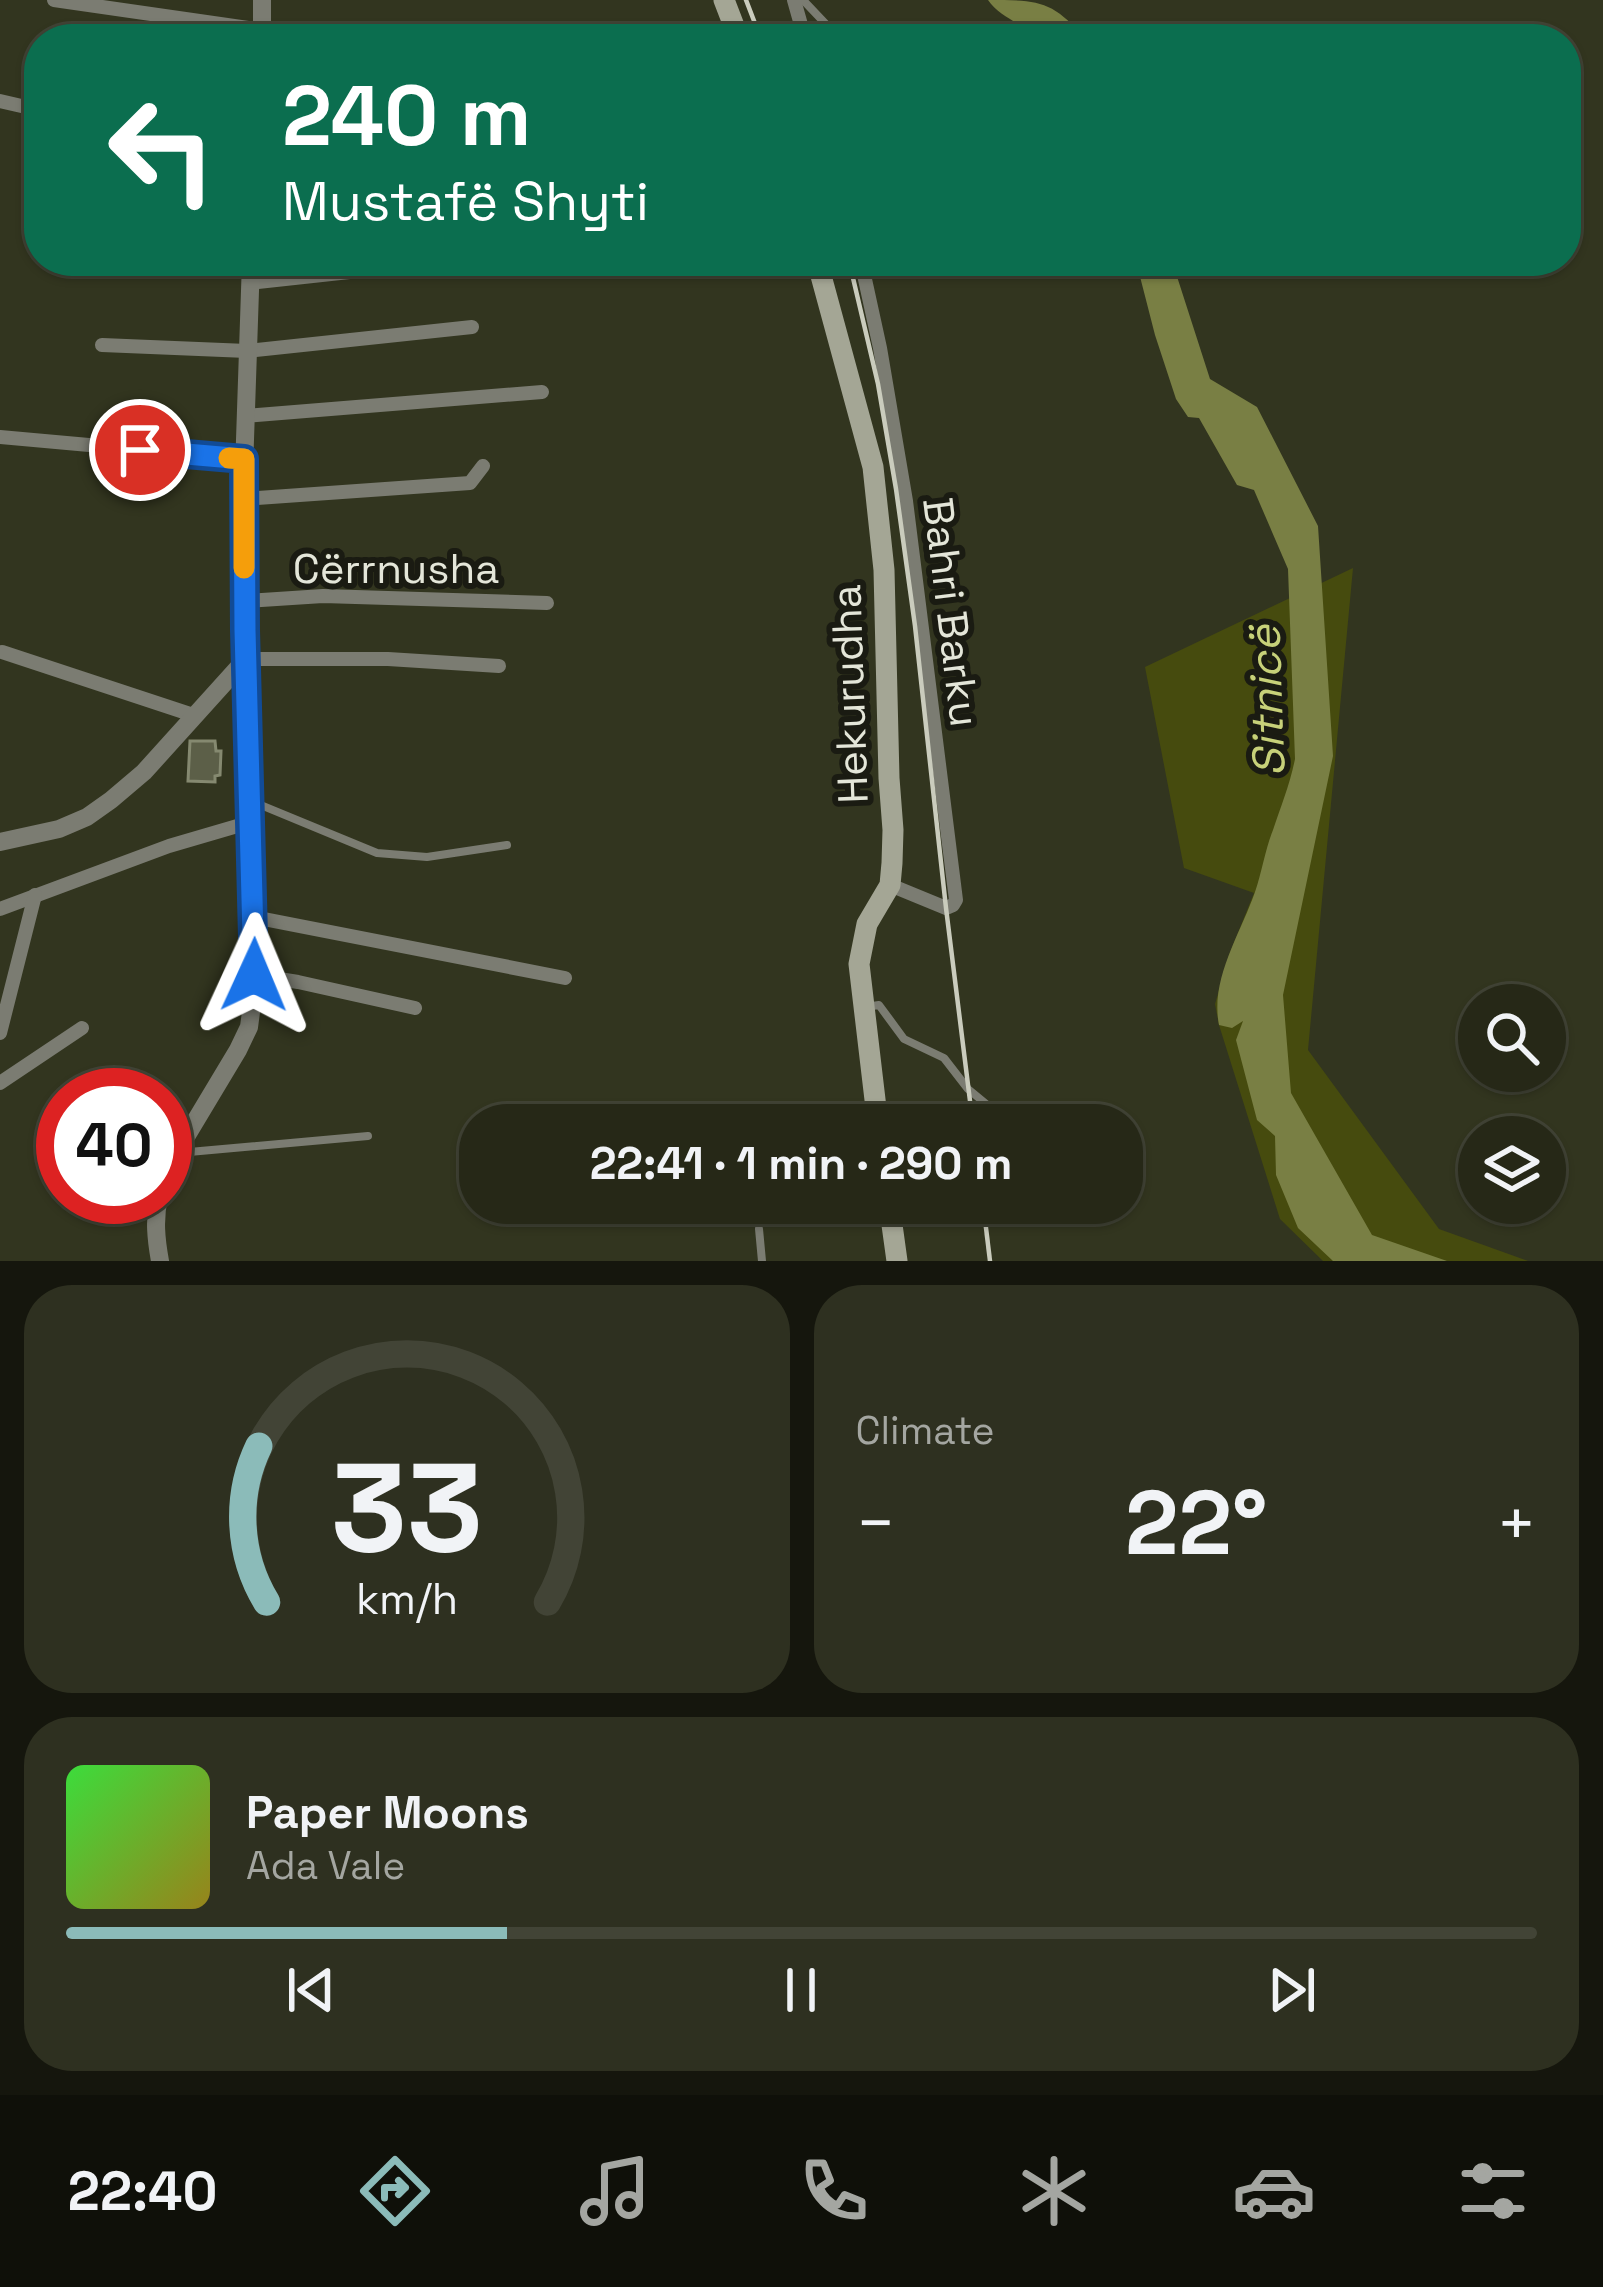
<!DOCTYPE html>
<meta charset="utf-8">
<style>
:root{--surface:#262817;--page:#2e3020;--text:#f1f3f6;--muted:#a4a6a1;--line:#424436;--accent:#8bbbb9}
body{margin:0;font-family:"Space Grotesk",sans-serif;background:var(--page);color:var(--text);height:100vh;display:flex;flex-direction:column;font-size:45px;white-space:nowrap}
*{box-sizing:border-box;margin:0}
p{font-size:39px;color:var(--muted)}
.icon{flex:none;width:66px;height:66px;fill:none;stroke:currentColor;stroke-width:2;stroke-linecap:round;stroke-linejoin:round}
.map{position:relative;height:1261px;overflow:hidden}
.drawer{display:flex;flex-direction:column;gap:24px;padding:24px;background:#15160d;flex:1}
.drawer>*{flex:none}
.banner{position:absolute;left:24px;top:24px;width:1557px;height:252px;border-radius:48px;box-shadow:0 3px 9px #0004,0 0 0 3px var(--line);background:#0b6e4f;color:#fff;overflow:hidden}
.tools{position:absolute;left:1458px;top:984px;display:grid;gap:24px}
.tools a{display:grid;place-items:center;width:108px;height:108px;border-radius:50%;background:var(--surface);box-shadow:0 3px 9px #0004,0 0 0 3px var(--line);font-size:60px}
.speed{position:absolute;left:36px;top:1068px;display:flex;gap:24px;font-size:60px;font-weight:700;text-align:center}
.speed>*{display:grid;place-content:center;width:156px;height:156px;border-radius:50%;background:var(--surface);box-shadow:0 3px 9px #0004,0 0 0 3px var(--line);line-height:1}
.speed .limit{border:18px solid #d22;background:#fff;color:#111}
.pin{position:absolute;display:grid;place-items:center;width:102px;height:102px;color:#fff;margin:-51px;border:6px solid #fff;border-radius:50%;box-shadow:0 3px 12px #0007}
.me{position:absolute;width:132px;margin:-66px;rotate:1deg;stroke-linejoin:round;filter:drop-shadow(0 0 9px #0008)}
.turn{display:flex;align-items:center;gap:42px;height:252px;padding:0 60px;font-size:54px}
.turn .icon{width:156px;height:156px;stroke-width:2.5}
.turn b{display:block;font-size:84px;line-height:102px}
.big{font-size:90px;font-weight:600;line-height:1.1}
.drawer .tile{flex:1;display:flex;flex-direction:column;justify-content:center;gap:18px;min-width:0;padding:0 42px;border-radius:48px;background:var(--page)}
.drawer .dial{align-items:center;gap:0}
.dial svg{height:312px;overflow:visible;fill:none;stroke:var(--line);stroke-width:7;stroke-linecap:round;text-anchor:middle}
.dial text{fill:var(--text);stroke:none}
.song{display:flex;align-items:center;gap:36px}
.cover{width:144px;height:144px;border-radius:18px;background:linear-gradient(135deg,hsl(120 70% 55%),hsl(50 70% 35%))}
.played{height:12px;border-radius:6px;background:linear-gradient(90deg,var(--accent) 30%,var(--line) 30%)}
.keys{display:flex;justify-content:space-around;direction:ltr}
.heat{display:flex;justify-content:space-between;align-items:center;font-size:66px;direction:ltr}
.drawer .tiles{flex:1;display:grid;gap:24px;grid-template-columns:1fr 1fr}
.tile:last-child{grid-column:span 2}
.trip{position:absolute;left:459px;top:1104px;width:684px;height:120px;border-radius:48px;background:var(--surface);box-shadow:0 3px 9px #0004,0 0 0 3px var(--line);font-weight:600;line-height:120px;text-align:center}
.dock{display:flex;height:192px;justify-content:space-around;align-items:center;background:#0f1009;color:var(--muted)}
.dock .icon{width:84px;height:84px}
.dock .active{color:var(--accent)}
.dock b{font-size:54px;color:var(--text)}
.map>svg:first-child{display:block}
.green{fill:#464b0e}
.water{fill:#797f44}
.building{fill:#5c5f48;stroke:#858970;stroke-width:3}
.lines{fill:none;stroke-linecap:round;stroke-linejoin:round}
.service{stroke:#7b7c72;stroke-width:8}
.minor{stroke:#7b7c72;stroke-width:14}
.tertiary{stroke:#7b7c72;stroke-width:18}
.secondary{stroke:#a4a695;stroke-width:21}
.rail{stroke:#caccbd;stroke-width:4.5}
.route-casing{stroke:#114b97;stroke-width:30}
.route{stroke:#1a73e8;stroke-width:21}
.slow{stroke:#f59e0b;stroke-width:21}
.labels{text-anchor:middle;stroke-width:12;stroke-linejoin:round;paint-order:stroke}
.street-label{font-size:42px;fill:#e4e6d9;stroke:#1a1b12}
.water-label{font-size:45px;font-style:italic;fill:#c7d179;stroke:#1a1b12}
</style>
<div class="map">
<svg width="1603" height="1261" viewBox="0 0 1603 1261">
<rect width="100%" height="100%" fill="#32351f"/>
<!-- green -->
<path class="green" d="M 1353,568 L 1308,1050 L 1439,1229 L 1528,1261 L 1323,1261 L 1280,1219 L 1219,1025 L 1215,1004 L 1229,955 L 1254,893 L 1184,868 L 1145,667 Z"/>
<!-- water -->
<g class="water">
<path d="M 988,0 C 1038,0 1053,0 1085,39 L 1035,39 C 1022,22 999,17 988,0 Z"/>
<path d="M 1136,261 L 1172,261 L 1210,379 L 1257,407 L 1318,526 L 1333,756 L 1283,995 L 1291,1093 L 1372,1235 L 1447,1261 L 1333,1261 L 1298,1228 L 1276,1175 L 1275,1136 L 1257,1120 L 1236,1040 L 1243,1021 L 1232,1028 L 1219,1025 C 1210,979 1240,935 1255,892 C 1262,872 1265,850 1273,830 C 1281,806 1290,784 1295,759 L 1288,569 L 1254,490 L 1237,485 L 1199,418 L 1188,417 L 1176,399 L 1155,335 Z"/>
</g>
<!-- building -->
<path class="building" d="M 190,741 L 215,741 L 216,751 L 221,751 L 220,775 L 215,776 L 215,782 L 188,781 Z"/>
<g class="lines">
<!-- service -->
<g class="service">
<path d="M 803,0 L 840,39"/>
<path d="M 251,801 L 377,853 L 427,857 L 507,845"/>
<path d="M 865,1007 L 879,1005 L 904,1039 L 944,1058 L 968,1089 L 991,1108"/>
<path d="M 178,1153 L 368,1136"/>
<path d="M 759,1229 L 762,1261"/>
</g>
<!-- minor -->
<g class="minor">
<path d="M 54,0 L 262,30"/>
<path d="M 794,0 L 805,39"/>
<path d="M 428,39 L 443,36"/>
<path d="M 0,101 L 39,110"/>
<path d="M 861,261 L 880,348 L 906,501 L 956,900 L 953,905 L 946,908 L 890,885"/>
<path d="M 250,283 L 441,262"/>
<path d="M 102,345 L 247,351 L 472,327"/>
<path d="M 244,416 L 542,392"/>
<path d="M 0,437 L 244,459"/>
<path d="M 243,499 L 470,483 L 483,466"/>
<path d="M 245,601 L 323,596 L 547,603"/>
<path d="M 2,652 L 193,715"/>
<path d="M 246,659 L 388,659 L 499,666"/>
<path d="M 0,909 L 169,846 L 251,822"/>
<path d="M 254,917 L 565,978"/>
<path d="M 254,975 L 298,982 L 415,1008"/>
<path d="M 0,1033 L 35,895"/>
<path d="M 0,1083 L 82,1028"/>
</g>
<!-- tertiary -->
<g class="tertiary">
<path d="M 262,39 L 262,0"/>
<path d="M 0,842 L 59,829 L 87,817 L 111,800 L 144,772 L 246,659"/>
<path d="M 165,1179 L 181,1145 L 238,1050 L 249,1027 L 253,997 L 254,917 L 243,499 L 251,261"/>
<path d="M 159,1197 C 154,1219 156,1239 160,1261"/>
</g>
<!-- secondary -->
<g class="secondary">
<path d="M 724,0 L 739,39"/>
<path d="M 817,261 L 873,467 L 884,570 L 889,778 L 893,830 L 892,863 L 890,885 L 867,924 L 859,964 L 878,1125"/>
<path d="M 889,1203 L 897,1261"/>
</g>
<!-- rail -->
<g class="rail">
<path d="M 746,0 L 761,39"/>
<path d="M 849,261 L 878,384 L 896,489 L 915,626 L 946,908 L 973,1125"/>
<path d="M 983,1203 L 990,1261"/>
</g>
</g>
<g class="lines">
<!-- route casing -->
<g class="route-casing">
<path id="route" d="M 140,450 L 244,459 L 245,630 L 254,975"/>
</g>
<!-- route -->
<use href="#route" class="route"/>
<!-- slow -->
<path class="slow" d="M 229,458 L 244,459 L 244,568"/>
</g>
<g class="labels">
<!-- street labels -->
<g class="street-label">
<text x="396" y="583">Cërrnusha</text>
<text transform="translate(952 612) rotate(83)" y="15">Bahri Barku</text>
<text transform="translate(849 694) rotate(-92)" y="15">Hekurudha</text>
</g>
<!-- water labels -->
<g class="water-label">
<text transform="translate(1266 701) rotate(-92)" y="16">Sitnicë</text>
</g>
</g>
</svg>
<div class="tools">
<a><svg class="icon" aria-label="search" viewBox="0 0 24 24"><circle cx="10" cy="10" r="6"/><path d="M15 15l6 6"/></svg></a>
<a><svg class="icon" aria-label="layers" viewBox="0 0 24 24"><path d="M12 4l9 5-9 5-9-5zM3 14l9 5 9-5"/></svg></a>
</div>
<div class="speed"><div class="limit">40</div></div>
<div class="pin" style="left:140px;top:450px;background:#d93025"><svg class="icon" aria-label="arrive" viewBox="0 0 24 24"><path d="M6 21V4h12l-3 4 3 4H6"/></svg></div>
<svg class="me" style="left:254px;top:975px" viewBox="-20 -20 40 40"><path d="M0-17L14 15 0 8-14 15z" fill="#1a73e8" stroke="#fff" stroke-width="4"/></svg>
<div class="trip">22:41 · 1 min · 290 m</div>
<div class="banner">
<div class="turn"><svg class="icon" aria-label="left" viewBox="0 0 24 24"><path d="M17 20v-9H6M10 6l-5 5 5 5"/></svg><div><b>240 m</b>Mustafë Shyti</div></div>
</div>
</div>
<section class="drawer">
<div class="tiles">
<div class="tile dial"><svg viewBox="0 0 100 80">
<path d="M14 69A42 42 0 1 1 86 69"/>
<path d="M14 69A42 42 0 0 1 12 29" stroke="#8bbbb9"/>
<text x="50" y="56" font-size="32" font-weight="700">33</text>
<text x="50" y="72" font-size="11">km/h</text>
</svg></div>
<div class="tile"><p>Climate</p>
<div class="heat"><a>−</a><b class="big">22°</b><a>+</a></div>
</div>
<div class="tile">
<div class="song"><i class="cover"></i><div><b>Paper Moons</b><p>Ada Vale</p></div></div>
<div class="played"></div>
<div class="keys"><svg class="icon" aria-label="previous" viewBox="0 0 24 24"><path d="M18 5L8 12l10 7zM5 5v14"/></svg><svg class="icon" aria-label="pause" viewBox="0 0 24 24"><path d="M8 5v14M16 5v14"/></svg><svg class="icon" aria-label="next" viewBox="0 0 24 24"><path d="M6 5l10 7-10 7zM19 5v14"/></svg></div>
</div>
</div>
</section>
<nav class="dock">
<b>22:40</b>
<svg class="icon active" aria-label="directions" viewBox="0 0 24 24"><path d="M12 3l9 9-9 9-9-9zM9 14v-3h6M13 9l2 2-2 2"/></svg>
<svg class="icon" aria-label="music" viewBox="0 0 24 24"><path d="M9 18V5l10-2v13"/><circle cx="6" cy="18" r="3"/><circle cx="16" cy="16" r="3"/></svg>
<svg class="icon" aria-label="phone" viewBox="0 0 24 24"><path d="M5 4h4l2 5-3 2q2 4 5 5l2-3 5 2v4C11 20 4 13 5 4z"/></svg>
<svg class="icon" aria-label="climate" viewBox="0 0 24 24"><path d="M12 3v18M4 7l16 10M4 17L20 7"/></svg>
<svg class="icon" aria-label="car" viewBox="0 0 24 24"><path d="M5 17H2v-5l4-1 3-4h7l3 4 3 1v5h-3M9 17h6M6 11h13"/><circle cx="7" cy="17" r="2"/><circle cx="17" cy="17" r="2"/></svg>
<svg class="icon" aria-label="filters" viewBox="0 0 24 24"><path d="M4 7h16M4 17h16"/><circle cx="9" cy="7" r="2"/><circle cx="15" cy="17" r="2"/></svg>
</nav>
